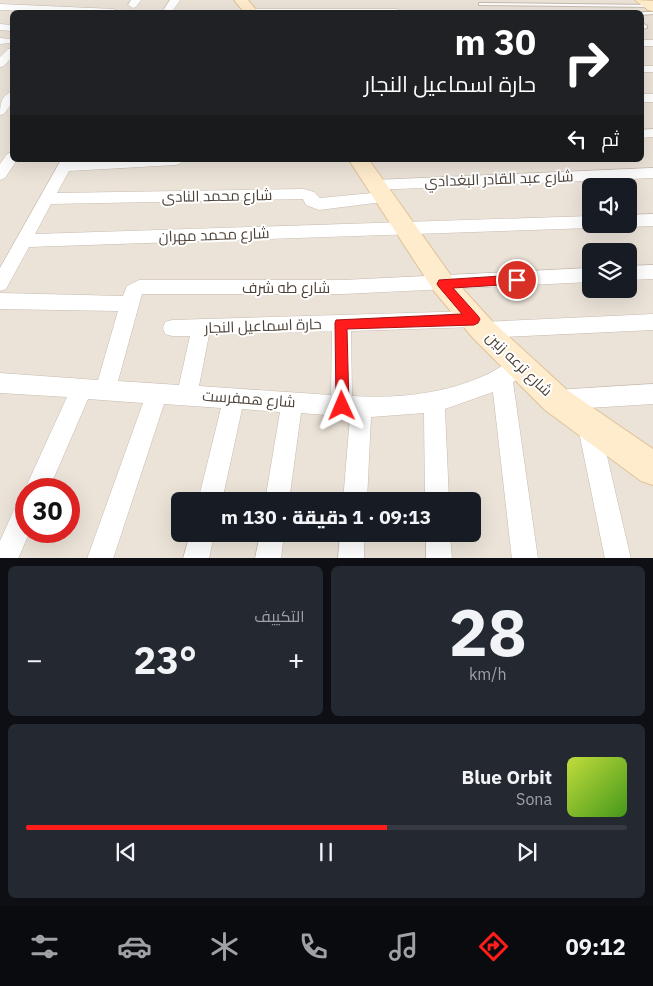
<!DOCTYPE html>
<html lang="ar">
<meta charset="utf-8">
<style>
:root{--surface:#171b24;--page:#242831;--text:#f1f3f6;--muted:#9ea1a6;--line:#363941;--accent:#ff1c1a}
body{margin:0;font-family:"IBM Plex Sans",Cairo,sans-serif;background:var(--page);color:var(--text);direction:rtl;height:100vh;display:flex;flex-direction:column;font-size:19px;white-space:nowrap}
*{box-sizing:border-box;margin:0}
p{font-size:16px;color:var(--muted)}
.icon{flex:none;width:28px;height:28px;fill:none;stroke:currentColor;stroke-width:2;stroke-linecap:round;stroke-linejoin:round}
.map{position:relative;height:558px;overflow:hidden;direction:ltr}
.details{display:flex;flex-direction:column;gap:8px;padding:8px;background:#0d0f14;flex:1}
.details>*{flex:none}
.hud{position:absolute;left:10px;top:10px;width:634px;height:152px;border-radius:8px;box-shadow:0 5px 20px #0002;direction:rtl;background:#202124;color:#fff;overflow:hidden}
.controls{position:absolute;left:582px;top:178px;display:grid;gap:10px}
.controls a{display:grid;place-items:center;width:55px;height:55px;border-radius:8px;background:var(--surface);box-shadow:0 5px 20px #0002;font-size:25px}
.speed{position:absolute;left:15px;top:478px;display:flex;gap:10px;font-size:25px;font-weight:700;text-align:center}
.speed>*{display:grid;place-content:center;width:65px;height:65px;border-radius:50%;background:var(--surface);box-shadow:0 5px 20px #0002;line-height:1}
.speed .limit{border:8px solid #d22;background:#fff;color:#111}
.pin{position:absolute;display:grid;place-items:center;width:42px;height:42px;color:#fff;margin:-21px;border:2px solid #fff;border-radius:50%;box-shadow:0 1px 5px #0007}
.me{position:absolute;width:55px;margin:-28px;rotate:359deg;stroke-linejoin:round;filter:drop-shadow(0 0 4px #0008)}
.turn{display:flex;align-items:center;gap:18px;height:105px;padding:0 25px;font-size:22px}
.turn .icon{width:65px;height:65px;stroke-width:2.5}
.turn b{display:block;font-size:35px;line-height:42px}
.then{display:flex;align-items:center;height:48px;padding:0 25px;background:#0003;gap:10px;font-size:19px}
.big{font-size:38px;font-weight:800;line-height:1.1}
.details .card{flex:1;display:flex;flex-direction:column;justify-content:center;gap:8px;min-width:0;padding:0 18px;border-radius:8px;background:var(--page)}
.details .dial{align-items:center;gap:0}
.dial b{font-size:65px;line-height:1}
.song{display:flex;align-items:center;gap:15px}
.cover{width:60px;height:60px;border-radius:8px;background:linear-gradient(135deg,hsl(70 70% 55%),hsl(100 70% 35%))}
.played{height:5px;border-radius:2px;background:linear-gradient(90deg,var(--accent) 60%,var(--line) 60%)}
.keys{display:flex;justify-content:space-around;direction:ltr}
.heat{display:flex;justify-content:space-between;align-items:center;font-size:28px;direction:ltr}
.details .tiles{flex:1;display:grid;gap:8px;grid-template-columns:1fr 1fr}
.card:last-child{grid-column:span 2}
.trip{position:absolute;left:171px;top:492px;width:310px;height:50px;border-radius:8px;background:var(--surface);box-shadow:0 5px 20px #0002;font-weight:800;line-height:50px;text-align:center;direction:rtl}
.tab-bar{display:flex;height:80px;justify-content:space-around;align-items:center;background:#090b0e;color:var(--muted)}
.tab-bar .icon{width:35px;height:35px}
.tab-bar .on{color:var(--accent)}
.tab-bar b{font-size:22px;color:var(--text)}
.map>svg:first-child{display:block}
.residential{fill:#ebe3d8;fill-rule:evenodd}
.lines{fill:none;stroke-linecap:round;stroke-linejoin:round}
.lane-casing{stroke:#c7bbaf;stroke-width:2}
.street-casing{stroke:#c7bbaf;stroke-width:1}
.secondary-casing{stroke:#dfc298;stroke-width:2}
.lane{fill:#fff;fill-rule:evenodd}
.street{fill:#fff;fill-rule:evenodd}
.secondary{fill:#ffeccd;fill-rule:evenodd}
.route{fill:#ff1c1a;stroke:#a61211}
.labels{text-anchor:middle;stroke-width:4;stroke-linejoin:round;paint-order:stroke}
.street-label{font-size:15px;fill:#4d4137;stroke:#fff}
</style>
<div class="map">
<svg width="653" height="559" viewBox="0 0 653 559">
<rect width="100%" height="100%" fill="#f7f2eb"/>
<!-- residential -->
<path class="residential" d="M 0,0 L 649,0 L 653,2 L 653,558 L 0,558 ZM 12,12 L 641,12 L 641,160 L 12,160 ZM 591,186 L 629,186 L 629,224 L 591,224 ZM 591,251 L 629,251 L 629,289 L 591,289 ZM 26,489 L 69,489 L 69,531 L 26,531 ZM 180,501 L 472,501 L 472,534 L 180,534 Z"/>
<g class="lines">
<!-- lane casing -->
<g class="lane-casing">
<g id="lane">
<path d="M 481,3 L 652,5 L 653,7 L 479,5 L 479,3 Z"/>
<path d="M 641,12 L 653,12 L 653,14 L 641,15 Z"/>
<path d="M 641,22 L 647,26 L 647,28 L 641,29 Z"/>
</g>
</g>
<!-- street casing -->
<g class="street-casing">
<g id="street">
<path d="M 131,0 L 141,0 L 136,7 L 133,8 L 128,5 Z"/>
<path d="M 170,0 L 180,0 L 172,12 L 162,12 Z"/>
<path d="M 0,4 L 114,9 L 119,12 L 58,12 L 0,10 Z"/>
<path d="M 255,9 L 397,9 L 402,12 L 250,12 Z"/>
<path d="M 0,24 L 12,25 L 12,31 L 0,30 Z"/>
<path d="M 0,38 L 10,39 L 11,41 L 10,43 L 0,44 Z"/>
<rect x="641" y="40" width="12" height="6"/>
<path d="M 12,48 L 12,57 L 4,66 L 0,67 L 0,57 L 8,49 Z"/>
<rect x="641" y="66" width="12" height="6"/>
<path d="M 12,92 L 12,103 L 4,114 L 0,115 C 0,105 1,95 12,92 Z"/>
<rect x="641" y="94" width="12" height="8"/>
<path d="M 653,129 L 653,137 L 641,138 L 641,130 Z"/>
<path d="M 12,152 L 12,160 L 17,160 L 5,178 L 0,180 L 0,164 L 7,154 Z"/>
<path d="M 61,160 L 183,160 L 181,163 L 176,165 L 69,171 L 57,193 L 304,189 L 314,192 L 320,198 L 383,192 L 388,193 L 391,197 L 388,201 L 383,202 L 319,210 L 306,205 L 303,199 L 51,204 L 35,234 L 591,216 L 591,224 L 598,224 L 591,228 L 29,247 L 6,289 L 0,291 L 0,268 Z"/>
<path d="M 653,168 L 653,178 L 374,190 L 369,189 L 367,185 L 369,181 L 374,180 Z"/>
<path d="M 653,214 L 653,226 L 629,227 L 623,224 L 629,224 L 629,215 Z"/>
<path d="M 653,265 L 653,279 L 629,280 L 629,266 Z"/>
<path d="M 591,268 L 591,282 L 343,294 L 142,294 L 118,381 L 179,385 L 190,336 L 172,336 L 165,334 L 163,328 L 165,322 L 172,320 L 474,311 L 481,313 L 483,319 L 482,322 L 653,314 L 653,330 L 483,338 L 476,336 L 474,330 L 475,327 L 351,331 L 352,396 C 394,399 441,394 479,378 C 494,372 506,362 521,357 L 528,359 L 531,366 L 528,373 L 513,382 L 538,559 L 512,559 L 493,392 L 445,409 L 449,501 L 425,501 L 424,413 L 371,417 L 367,501 L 343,501 L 350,417 L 301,413 L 289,501 L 265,501 L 280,412 L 242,409 L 222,501 L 198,501 L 221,408 L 164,404 L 113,559 L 87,559 L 143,403 L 88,399 L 49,489 L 26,489 L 26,491 L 25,489 L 67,397 L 0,393 L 0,373 L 98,380 L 118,311 L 0,309 L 0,293 L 123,296 L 127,286 L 139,280 L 343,280 ZM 332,331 L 331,395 L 199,386 L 209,335 Z"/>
<path d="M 653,384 L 653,404 L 556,410 L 549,407 L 546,400 L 549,393 L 556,390 Z"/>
<path d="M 588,411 L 596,414 L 599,422 L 631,559 L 605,559 L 577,422 L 580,414 Z"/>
<path d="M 26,500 L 26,531 L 30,531 L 18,559 L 0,559 L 0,541 L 17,503 Z"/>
<path d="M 190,534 L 214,534 L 209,559 L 183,559 Z"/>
<path d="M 260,534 L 284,534 L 281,559 L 255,559 Z"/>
<path d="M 340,534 L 364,534 L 364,559 L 338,559 Z"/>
<path d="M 426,534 L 450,534 L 452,559 L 426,559 Z"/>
</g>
</g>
<!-- secondary casing -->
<g class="secondary-casing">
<g id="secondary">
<path d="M 234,0 L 248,0 L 258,12 L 244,12 Z"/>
<path d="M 635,0 L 653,1 L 653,11 L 648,10 Z"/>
<path d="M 349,160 L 369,160 L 452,277 L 493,322 L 567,390 L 653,449 L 653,485 L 641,481 L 545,410 L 473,338 L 434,291 Z"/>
</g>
</g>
<!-- lane -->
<use href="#lane" class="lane"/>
<!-- street -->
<use href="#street" class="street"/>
<!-- secondary -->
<use href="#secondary" class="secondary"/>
</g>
<!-- route -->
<path class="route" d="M 517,275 L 523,280 L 517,284 L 453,288 L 478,316 L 480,319 L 478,323 L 474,325 L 347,329 L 349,406 L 347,410 L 342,412 L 338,410 L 336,406 L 335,323 L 336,320 L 462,314 L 439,287 L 437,284 L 439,280 Z"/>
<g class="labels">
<!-- street labels -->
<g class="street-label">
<text transform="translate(499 179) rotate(-2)" y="5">شارع عبد القادر البغدادي</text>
<text transform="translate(217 196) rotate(-1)" y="5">شارع محمد النادى</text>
<text transform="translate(214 235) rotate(-2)" y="5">شارع محمد مهران</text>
<text x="286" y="293">شارع طه شرف</text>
<text transform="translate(263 326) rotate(-2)" y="5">حارة اسماعيل النجار</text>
<text transform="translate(519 364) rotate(44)" y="5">شارع ترعه زنين</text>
<text transform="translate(249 399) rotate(4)" y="5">شارع همفرست</text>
</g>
</g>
</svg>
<div class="controls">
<a><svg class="icon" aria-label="sound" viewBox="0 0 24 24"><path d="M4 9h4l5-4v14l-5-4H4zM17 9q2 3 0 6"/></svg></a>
<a><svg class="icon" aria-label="layers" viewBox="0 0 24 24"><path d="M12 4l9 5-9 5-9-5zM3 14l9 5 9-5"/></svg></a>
</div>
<div class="speed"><div class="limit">30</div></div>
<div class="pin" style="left:517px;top:280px;background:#d93025"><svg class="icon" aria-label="arrive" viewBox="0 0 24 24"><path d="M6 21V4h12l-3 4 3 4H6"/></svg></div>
<svg class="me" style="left:342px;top:406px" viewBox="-20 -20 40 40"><path d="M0-17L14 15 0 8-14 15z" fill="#ff1c1a" stroke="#fff" stroke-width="4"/></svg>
<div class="trip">09:13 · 1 دقيقة · 130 m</div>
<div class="hud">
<div class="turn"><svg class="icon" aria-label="right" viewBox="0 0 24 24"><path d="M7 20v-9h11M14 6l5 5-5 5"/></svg><div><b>30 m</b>حارة اسماعيل النجار</div></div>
<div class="then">ثم<svg class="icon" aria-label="left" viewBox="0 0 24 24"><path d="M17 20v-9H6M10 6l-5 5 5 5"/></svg></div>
</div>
</div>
<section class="details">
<div class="tiles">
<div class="card dial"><b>28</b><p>km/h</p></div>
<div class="card"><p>التكييف</p>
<div class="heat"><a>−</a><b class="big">23°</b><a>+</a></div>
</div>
<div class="card">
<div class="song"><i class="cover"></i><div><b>Blue Orbit</b><p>Sona</p></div></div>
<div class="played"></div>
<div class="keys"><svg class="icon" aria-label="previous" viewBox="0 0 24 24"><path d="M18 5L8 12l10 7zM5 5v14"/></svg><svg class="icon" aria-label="pause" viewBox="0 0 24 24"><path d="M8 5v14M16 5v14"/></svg><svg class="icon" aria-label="next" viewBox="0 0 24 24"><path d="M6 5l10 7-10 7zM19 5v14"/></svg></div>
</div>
</div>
</section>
<nav class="tab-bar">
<b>09:12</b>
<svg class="icon on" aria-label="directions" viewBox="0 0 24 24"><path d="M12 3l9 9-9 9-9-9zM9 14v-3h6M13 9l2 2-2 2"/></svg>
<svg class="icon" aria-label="music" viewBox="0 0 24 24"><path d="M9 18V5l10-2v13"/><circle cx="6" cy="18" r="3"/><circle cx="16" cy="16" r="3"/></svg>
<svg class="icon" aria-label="phone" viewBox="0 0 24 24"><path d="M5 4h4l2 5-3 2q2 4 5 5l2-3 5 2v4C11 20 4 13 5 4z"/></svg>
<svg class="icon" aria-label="climate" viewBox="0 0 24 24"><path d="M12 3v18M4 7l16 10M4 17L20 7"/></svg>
<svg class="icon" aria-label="car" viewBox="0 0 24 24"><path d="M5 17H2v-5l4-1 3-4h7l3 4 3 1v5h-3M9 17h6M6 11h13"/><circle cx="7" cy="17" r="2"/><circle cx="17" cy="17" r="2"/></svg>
<svg class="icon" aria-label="filters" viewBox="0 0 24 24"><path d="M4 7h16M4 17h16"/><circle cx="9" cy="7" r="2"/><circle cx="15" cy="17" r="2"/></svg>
</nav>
